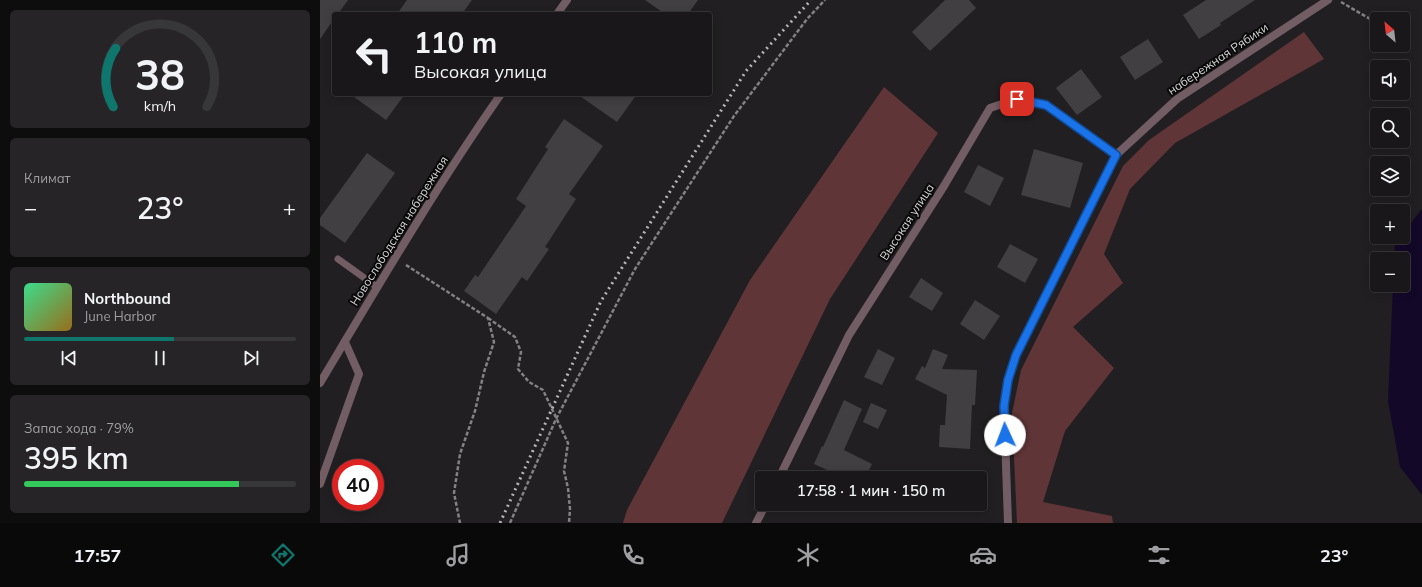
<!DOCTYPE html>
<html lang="ru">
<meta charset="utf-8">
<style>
:root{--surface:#191719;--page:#262426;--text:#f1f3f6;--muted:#9f9fa2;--line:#373638;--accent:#0f766e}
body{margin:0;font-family:Mulish,sans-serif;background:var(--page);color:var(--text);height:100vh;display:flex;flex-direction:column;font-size:15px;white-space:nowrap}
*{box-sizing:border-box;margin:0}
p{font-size:13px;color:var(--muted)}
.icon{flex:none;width:22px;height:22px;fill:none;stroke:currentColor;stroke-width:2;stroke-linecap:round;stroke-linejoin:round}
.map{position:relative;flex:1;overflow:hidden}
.side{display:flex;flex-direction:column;gap:10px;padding:10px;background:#0e0d0e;width:320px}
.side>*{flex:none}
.hud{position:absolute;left:12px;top:12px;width:380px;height:84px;border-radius:4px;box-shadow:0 2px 10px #0003,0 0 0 1px var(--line);background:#191719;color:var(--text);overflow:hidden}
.needle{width:26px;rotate:332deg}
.controls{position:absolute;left:1050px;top:12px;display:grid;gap:8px}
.controls a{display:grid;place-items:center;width:40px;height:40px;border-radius:4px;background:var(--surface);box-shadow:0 2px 10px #0003,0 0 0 1px var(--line);font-size:20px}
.speed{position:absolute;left:12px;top:459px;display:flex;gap:8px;font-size:20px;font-weight:700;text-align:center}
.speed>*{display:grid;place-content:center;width:52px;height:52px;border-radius:50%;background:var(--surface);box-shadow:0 2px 10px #0003,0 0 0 1px var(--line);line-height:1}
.speed .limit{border:6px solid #d22;background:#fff;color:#111}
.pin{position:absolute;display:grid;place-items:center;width:34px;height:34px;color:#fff;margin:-17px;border-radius:8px;box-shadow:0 2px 6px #0006}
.me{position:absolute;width:44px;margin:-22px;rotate:358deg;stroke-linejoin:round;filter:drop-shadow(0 0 3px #0008)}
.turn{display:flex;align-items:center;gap:14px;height:84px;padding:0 16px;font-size:18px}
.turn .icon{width:52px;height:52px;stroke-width:2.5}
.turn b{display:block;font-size:28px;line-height:34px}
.big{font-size:30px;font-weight:600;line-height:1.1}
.side .card{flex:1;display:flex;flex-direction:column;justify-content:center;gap:6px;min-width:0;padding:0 14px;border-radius:6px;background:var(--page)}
.side .dial{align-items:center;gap:0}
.dial svg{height:104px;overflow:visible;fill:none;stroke:var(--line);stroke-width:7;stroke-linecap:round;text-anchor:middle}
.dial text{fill:var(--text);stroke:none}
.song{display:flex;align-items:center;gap:12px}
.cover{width:48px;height:48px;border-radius:6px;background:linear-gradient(135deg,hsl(150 70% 55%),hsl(40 70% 35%))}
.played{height:4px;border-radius:2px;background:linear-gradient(90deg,var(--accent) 55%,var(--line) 55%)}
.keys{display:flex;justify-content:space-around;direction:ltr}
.heat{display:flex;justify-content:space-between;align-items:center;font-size:22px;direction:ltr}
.charge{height:6px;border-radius:3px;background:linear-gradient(90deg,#34c759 79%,var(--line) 0)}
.trip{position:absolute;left:435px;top:471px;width:232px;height:40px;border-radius:4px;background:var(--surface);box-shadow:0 2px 10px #0003,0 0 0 1px var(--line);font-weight:600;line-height:40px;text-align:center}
.tabs{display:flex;height:64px;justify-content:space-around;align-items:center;background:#0a090a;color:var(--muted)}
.tabs .icon{width:28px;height:28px}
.tabs .current{color:var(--accent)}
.tabs b{font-size:18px;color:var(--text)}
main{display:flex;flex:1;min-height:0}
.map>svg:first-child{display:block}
.green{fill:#603537}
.water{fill:#140829}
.building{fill:#413f42}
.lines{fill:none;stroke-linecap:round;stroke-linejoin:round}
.path{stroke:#838283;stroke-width:2.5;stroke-dasharray:4 2;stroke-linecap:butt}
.service{stroke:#725d64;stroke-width:7}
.minor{stroke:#725d64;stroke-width:8}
.tertiary{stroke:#725d64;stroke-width:8}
.rail{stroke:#b6b4b6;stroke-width:3;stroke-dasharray:2 4;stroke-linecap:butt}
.route-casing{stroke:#114b97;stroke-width:10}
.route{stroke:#1a73e8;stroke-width:7}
.labels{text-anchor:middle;stroke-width:4;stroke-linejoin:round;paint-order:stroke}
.street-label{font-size:12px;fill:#d8d7d8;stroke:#0a090a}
</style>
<main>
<section class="side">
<div class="card dial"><svg viewBox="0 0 100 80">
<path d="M14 69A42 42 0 1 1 86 69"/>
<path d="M14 69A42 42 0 0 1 16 24" stroke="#0f766e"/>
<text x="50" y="56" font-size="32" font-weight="700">38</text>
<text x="50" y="72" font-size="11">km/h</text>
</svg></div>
<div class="card"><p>Климат</p>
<div class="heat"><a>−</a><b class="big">23°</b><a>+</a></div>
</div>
<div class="card">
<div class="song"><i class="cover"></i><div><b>Northbound</b><p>June Harbor</p></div></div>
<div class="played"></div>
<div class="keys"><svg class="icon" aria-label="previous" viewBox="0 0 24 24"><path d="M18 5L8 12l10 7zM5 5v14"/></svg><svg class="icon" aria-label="pause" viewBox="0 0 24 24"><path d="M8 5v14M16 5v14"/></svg><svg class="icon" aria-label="next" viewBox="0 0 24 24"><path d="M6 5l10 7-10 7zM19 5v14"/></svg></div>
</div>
<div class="card"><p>Запас хода · 79%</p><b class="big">395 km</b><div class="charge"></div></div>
</section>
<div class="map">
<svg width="1102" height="523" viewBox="0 0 1102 523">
<rect width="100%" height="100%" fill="#211f21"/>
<!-- green -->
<g class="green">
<path d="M 984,32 L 1004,59 L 855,143 L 810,189 L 784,254 L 803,283 L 753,327 L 794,368 L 745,431 L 723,502 L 792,516 L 793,523 L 697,523 L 692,413 L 701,370 L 803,166 L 829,140 Z"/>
<path d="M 564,87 L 618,133 L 510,299 L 402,523 L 303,523 L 307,510 L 430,280 Z"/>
</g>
<!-- water -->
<path class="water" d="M 1102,209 L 1102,495 L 1080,467 L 1068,401 L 1073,285 L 1083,285 L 1083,259 L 1074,259 L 1075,244 L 1080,237 L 1083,237 L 1083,233 Z"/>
<!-- building -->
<g class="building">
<path d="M 0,0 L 28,0 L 18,14 L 14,14 L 14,19 L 0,39 Z"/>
<path d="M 87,0 L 152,0 L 142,14 L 77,14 Z"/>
<path d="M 325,0 L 378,0 L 368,14 L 345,14 Z"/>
<path d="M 625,0 L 649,0 L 656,8 L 610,51 L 592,32 Z"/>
<path d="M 886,0 L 935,0 L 900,23 L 901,25 L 879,39 L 863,15 Z"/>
<path d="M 828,39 L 843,62 L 815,80 L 800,57 Z"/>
<path d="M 761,69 L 782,97 L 757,115 L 736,88 Z"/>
<path d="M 30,94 L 85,94 L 66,120 Z"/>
<path d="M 257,94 L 317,94 L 297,122 Z"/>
<path d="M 244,119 L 283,146 L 249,194 L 256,199 L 225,247 L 229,249 L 207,281 L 202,277 L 176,314 L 144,291 L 155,275 L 158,277 L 206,206 L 196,199 L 228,149 L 225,147 Z"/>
<path d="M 714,149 L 763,163 L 750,208 L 701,195 Z"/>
<path d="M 47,153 L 75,173 L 25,243 L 0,225 L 0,218 Z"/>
<path d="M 658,165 L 684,178 L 670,206 L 644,192 Z"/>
<path d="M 690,244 L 718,259 L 705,283 L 677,267 Z"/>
<path d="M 601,278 L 623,293 L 612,311 L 589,297 Z"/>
<path d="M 655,300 L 680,316 L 664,340 L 640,324 Z"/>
<path d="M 558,349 L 575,358 L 562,385 L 544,377 Z"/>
<path d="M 613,349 L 628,355 L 622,369 L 657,370 L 655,405 L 652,405 L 650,449 L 619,447 L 620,425 L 625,425 L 627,395 L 595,379 L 602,366 L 605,368 Z"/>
<path d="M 524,400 L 542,409 L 524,450 L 552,464 L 545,478 L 531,471 L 528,478 L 525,478 L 494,464 L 502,446 L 503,447 Z"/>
<path d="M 551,403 L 567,410 L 558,429 L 543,422 Z"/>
</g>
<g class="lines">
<!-- path -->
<g class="path">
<path d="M 1021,2 L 1057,23"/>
<path d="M 86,265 L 168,318 L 174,342 L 164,372 L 155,411 L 140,454 L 134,493 L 140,523"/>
<path d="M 168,318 L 195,337 L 201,352 L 198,369 L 209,382 L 223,390 L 248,443 L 244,471 L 248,488 L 250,509 L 249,523"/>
<path d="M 190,523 L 236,419 L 315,269 L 414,116 L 487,19 L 505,0"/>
</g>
<!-- service -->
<path class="service" d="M 18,259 L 57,287"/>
<!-- minor -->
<g class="minor">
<path d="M 459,478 L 529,335 L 624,186 L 670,108 L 697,99 L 726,105 L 796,155"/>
<path d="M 0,484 L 39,374 L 25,342"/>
<path d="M 436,523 L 446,504"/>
</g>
<!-- tertiary -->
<g class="tertiary">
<path d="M 237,14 L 247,0"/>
<path d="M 0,383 C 58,286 116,187 181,94"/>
<path d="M 688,523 L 684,406 L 688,380 L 696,355 L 796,155 L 857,99 L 1008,0"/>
</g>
<!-- rail -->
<path class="rail" d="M 180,523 L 281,301 L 426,71 L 491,0"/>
</g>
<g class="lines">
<!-- route casing -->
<g class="route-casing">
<path id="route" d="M 685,435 L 684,406 L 688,380 L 696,355 L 796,155 L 726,105 L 697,99"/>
</g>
<!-- route -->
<use href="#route" class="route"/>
</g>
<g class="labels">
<!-- street labels -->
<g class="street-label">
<text transform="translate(898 59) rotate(-34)" y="4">набережная Рябики</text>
<text transform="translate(587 222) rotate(-57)" y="4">Высокая улица</text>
<text transform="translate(79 231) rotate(-58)" y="4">Новослободская набережная</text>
</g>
</g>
</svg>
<div class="controls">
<a><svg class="needle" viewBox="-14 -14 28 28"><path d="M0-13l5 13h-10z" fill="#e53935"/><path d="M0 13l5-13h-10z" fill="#9f9fa2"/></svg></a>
<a><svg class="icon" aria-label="sound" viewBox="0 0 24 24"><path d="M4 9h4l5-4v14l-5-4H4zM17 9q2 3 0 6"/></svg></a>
<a><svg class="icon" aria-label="search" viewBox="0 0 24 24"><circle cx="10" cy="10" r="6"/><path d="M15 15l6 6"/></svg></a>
<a><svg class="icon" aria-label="layers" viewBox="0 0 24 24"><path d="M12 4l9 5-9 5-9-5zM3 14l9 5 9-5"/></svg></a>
<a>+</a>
<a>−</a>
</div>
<div class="speed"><div class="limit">40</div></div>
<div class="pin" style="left:697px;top:99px;background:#d93025"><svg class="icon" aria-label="arrive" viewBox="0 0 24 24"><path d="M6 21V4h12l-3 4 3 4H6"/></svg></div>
<svg class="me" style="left:685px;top:435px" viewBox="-20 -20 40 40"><circle r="19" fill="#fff"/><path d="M0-13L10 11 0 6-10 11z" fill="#1a73e8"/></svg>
<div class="trip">17:58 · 1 мин · 150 m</div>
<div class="hud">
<div class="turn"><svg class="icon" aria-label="left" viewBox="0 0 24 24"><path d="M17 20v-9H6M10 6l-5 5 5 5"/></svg><div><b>110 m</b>Высокая улица</div></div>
</div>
</div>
</main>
<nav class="tabs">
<b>17:57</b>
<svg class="icon current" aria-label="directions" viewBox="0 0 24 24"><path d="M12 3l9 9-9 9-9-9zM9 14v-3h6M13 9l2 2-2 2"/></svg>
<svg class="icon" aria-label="music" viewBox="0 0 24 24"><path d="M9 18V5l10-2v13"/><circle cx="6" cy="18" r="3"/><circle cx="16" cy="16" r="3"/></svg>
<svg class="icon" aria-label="phone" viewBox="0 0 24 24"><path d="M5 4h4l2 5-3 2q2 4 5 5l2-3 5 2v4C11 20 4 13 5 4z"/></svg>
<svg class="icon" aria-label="climate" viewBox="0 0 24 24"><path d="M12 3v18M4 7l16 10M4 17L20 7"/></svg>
<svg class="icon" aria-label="car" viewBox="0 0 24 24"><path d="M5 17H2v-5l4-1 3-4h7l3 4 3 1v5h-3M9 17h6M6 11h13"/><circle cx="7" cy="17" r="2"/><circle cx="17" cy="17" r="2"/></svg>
<svg class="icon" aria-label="filters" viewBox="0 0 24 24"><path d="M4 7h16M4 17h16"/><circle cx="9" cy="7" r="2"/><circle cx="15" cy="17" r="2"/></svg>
<b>23°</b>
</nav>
